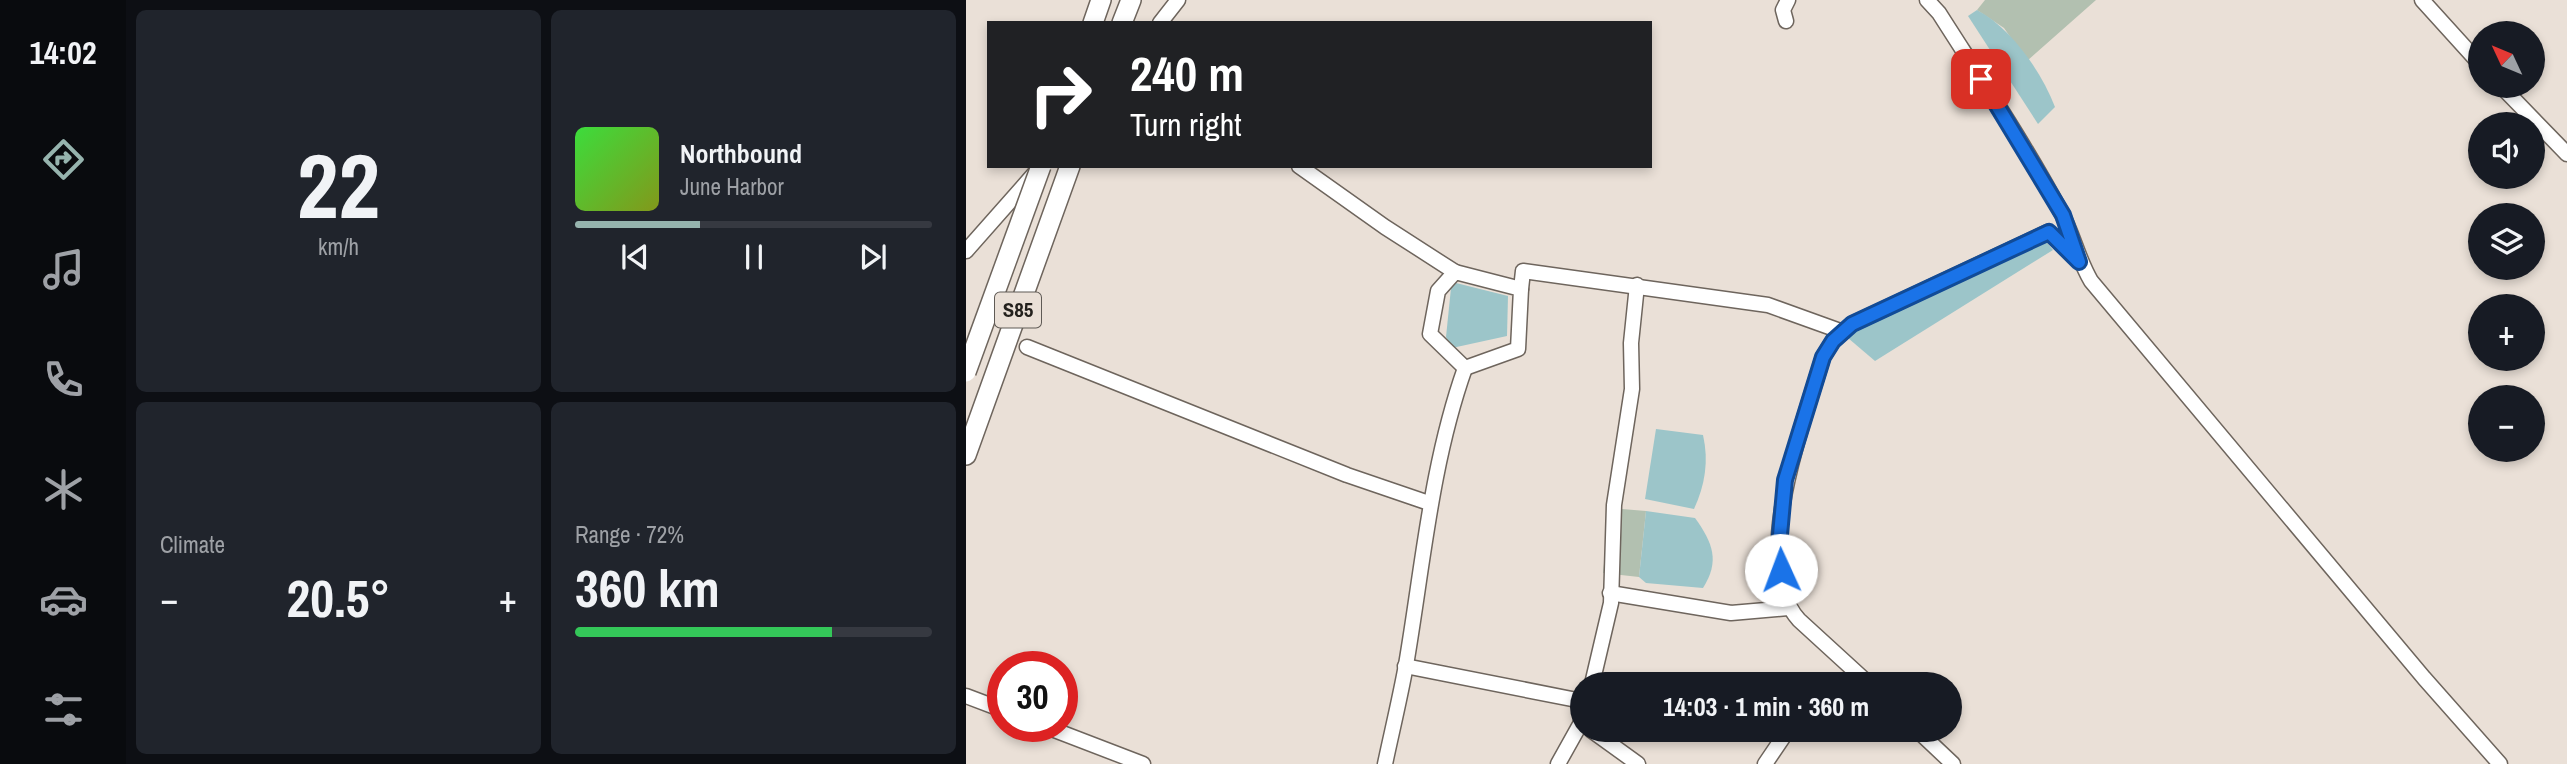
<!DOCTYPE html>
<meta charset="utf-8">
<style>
:root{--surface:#171b24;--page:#20242c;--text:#f1f3f6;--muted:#9ea1a6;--line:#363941;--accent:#96b4ae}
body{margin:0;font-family:"Archivo Narrow",sans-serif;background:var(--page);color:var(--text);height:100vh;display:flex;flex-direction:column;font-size:26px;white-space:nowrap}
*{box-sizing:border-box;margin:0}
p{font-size:23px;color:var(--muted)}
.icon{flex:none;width:38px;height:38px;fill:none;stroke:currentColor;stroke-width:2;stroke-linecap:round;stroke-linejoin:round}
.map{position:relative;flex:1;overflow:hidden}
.details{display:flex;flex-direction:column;gap:10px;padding:10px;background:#0d0f14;width:840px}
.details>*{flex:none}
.hud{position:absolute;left:21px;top:21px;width:665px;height:147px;border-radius:0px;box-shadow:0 4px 10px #0003;background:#202124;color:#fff;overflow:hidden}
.needle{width:46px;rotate:314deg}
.tools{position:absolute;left:1502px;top:21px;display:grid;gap:14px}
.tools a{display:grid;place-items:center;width:77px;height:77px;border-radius:50%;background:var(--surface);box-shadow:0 4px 10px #0003;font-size:35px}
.speed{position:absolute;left:21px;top:651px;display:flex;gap:14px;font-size:35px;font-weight:700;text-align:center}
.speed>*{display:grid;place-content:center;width:91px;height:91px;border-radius:50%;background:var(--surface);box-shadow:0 4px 10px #0003;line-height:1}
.speed .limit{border:10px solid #d22;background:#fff;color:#111}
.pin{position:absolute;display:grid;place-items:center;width:60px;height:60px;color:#fff;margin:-30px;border-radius:14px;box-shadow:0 4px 10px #0006}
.me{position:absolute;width:77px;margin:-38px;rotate:358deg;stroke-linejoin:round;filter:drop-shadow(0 0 5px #0008)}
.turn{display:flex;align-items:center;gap:24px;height:147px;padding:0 28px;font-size:32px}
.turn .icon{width:91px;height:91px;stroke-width:2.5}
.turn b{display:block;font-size:49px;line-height:60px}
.big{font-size:52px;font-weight:700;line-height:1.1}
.details .card{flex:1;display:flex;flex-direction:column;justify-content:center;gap:10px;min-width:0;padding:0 24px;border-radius:10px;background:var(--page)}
.details .dial{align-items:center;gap:0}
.dial b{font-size:91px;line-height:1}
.song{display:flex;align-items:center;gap:21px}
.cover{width:84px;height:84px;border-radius:10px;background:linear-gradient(135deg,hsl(120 70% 55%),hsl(70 70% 35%))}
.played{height:7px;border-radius:4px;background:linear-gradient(90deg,var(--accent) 35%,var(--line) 35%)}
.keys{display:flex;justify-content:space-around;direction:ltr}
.heat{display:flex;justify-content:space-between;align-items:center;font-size:38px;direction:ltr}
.charge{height:10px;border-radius:5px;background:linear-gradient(90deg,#34c759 72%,var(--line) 0)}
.details .tiles{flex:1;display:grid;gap:10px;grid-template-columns:repeat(2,1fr)}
.trip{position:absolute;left:604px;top:672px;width:392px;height:70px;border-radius:35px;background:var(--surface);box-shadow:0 4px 10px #0003;font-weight:700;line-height:70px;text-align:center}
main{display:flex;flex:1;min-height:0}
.tab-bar{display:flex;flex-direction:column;width:126px;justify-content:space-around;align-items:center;background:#090b0e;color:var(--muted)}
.tab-bar .icon{width:49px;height:49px}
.tab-bar .on{color:var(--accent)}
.tab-bar b{font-size:32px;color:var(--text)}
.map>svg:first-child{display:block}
.green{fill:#b2c0b0}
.water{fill:#9cc5c9}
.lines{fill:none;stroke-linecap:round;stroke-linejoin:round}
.minor-casing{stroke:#6e655d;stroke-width:17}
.highway-casing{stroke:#6e655d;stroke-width:22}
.minor{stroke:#fff;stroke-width:14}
.highway{stroke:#fff;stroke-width:19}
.highway-bridge-casing{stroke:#6e655d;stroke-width:22;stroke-linecap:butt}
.highway-bridge{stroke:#fff;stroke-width:19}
.route-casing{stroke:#114b97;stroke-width:18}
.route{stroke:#1a73e8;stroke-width:12}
.labels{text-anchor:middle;stroke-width:6;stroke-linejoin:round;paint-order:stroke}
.shield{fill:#eae0d7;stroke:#5f5a55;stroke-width:2}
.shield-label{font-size:21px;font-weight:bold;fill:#24211d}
</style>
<main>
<nav class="tab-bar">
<b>14:02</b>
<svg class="icon on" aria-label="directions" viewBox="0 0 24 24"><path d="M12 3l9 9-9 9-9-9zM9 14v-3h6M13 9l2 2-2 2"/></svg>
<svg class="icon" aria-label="music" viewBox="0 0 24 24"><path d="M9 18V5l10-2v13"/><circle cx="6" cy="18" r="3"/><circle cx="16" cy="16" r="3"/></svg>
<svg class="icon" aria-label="phone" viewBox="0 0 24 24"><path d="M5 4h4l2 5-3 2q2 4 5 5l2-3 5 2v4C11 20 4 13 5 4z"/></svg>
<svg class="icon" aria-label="climate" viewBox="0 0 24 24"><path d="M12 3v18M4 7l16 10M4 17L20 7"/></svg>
<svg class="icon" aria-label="car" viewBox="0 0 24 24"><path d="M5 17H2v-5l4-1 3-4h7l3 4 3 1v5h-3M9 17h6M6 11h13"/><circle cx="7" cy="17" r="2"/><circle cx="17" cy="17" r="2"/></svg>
<svg class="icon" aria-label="filters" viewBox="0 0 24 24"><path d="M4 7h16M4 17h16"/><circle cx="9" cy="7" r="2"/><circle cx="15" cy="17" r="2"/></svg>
</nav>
<section class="details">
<div class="tiles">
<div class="card dial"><b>22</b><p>km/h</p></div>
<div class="card">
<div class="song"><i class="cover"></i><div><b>Northbound</b><p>June Harbor</p></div></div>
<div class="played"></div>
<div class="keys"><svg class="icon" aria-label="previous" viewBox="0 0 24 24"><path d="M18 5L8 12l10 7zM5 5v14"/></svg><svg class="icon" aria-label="pause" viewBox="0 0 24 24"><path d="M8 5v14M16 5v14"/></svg><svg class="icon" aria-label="next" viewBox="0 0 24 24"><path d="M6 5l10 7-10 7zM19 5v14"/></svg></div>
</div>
<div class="card"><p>Climate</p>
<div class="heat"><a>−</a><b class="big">20.5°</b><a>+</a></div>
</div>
<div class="card"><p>Range · 72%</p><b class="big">360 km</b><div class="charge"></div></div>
</div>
</section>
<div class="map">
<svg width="1601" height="764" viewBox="0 0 1601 764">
<rect width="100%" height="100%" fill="#eae0d7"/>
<!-- green -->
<g class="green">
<path d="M 1019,0 L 1130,0 L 1061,61 L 1038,28 L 1011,10 Z"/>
<path d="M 644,508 L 680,511 L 673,577 L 637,573 Z"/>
</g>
<!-- water -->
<g class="water">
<path d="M 1011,10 C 1045,28 1075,71 1089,107 L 1072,124 L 1002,16 Z"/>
<path d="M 1078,239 L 1087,250 L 909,361 L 882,338 L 887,330 Z"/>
<path d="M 490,283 L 542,296 L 541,336 L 486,348 L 480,337 L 485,288 Z"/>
<path d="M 690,429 L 737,435 C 743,461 739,485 728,509 L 679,499 Z"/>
<path d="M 680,511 L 729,518 C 747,543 754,561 737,588 L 680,583 L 673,577 Z"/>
</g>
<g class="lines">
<!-- minor casing -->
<g class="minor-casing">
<g id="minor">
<path d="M 961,0 L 973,13 C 1015,79 1058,143 1095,212 C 1107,234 1112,259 1125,281 L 1458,678 L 1534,764"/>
<path d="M 1456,0 L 1514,64"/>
<path d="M 820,21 L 817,10 L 822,0"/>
<path d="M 194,23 L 212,0"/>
<path d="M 1535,86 L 1601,154"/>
<path d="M 333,166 L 419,227 L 489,272"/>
<path d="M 0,251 L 69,173"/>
<path d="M 489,272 L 555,289 L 552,349 L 499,368 L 464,334 L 472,291 Z"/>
<path d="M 555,289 L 557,271 L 802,305 L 877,332"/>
<path d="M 61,347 L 381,475 L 463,503"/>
<path d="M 644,593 L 765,613 L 822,608"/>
<path d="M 439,666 L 616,701"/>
<path d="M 626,684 L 645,603 L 648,505 L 666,389 L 665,343 L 671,285"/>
<path d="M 903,684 L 833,620 C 782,564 839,420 857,357 L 867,341 L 886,324 L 1082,232 L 1110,258"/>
<path d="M 0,696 L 37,710"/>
<path d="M 78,726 L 177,764"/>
<path d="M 625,730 L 672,764"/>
<path d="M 951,730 L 987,764"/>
<path d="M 419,764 C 426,731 434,698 440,665 C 457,565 465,464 499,368"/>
<path d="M 592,764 L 616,721"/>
<path d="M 799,764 L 822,730"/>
</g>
</g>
<!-- highway casing -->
<g class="highway-casing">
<g id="highway">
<path d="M 127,23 L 135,0"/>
<path d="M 156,23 L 165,0"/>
<path d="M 0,455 L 104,166"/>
</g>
</g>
<!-- minor -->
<use href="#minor" class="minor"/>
<!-- highway -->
<use href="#highway" class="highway"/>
<!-- highway-bridge casing -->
<g class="highway-bridge-casing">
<path id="highway-bridge" d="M 0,372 L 75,166"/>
</g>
<!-- highway-bridge -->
<use href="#highway-bridge" class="highway-bridge"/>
</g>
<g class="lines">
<!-- route casing -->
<g class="route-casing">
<path id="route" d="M 815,570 L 814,535 L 819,480 L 857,357 L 867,341 L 886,324 L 1083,232 L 1113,262 L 1097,215 L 1015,79"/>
</g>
<!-- route -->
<use href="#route" class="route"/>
</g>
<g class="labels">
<!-- shield labels -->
<rect class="shield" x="29" y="292.5" width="46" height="35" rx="5"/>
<g class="shield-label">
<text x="52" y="317">S85</text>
</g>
</g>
</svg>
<div class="tools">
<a><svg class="needle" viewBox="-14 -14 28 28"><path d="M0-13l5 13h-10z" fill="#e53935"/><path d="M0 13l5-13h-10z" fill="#9ea1a6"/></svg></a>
<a><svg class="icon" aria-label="sound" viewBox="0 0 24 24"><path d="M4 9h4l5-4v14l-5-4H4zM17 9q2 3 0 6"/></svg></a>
<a><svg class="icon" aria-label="layers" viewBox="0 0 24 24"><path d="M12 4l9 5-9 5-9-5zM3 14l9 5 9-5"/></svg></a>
<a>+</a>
<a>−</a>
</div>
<div class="speed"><div class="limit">30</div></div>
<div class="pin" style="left:1015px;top:79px;background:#d93025"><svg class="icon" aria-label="arrive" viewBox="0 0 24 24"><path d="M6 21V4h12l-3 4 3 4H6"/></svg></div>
<svg class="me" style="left:815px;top:570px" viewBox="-20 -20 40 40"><circle r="19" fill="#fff"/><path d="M0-13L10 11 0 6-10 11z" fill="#1a73e8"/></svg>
<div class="trip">14:03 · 1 min · 360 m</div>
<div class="hud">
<div class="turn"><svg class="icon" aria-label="right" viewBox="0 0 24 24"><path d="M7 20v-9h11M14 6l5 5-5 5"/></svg><div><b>240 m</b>Turn right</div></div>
</div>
</div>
</main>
